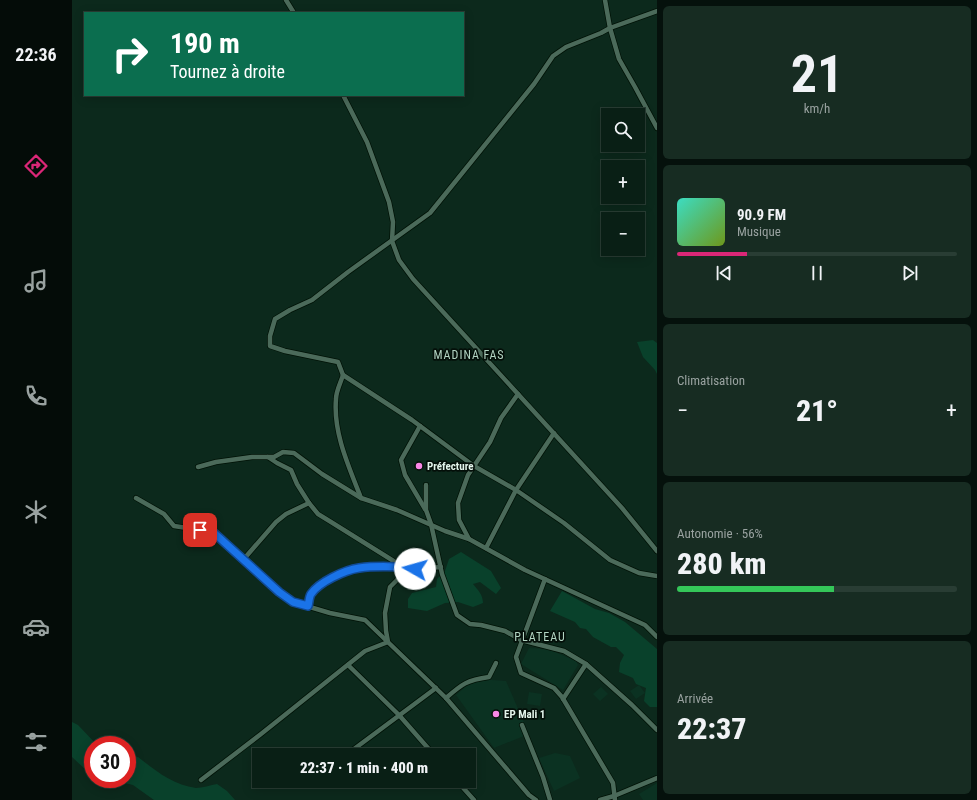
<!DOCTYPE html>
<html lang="fr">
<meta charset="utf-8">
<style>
:root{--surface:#091f15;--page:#172c22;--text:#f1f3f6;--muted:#99a2a0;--line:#293d34;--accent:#db2777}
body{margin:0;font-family:"Roboto Condensed",sans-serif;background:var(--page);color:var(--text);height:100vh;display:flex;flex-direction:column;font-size:15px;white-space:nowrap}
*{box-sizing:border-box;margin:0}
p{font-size:13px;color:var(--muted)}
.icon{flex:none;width:22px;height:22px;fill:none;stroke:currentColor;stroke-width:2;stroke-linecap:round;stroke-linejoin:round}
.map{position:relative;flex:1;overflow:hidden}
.side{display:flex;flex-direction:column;gap:6px;padding:6px;background:#05110c;width:320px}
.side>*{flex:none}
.guide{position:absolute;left:12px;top:12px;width:380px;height:84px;border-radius:0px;box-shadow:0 2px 10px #0003,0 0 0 1px var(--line);background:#0b6e4f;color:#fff;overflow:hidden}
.buttons{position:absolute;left:529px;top:108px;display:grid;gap:8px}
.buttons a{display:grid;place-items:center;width:44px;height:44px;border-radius:0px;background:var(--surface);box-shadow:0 2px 10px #0003,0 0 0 1px var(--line);font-size:20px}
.speed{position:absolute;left:12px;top:736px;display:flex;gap:8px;font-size:20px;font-weight:700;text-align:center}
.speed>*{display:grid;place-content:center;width:52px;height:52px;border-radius:50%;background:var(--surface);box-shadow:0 2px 10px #0003,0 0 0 1px var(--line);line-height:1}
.speed .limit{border:6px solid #d22;background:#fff;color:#111}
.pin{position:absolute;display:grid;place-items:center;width:34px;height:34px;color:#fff;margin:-17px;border-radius:8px;box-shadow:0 2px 6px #0006}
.me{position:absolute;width:44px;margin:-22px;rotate:277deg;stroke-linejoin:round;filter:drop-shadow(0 0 3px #0008)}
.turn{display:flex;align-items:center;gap:14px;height:84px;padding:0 20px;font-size:18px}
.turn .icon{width:52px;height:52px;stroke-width:2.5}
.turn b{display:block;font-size:28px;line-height:34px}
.big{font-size:30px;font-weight:800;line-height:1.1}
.side .widget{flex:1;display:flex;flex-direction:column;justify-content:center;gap:6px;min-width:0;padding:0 14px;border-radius:6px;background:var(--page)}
.side .dial{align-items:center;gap:0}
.dial b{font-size:52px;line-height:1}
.song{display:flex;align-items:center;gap:12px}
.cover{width:48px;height:48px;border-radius:6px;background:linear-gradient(135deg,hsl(170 70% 55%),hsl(80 70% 35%))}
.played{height:4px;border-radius:2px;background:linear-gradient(90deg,var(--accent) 25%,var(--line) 25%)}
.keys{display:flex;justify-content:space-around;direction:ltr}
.heat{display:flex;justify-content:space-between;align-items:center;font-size:22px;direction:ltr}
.charge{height:6px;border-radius:3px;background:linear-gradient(90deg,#34c759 56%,var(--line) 0)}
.trip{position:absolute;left:180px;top:748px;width:224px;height:40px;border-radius:0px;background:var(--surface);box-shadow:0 2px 10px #0003,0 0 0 1px var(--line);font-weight:800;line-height:40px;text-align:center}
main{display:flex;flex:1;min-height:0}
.menu{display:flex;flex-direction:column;width:72px;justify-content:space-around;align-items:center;background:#040c08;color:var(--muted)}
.menu .icon{width:28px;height:28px}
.menu .selected{color:var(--accent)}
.menu b{font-size:18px;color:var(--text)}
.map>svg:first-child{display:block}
.built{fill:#0b3222}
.green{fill:#09412b}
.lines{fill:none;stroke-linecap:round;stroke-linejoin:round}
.minor-casing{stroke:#001206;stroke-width:6}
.minor{stroke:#4b6a5a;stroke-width:4.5}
.route-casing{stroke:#114b97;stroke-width:10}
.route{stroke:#1a73e8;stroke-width:7}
.poi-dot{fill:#fa87e7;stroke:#040f09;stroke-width:1.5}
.labels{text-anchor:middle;stroke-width:3.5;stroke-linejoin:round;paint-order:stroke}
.poi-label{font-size:11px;font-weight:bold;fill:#e4f5ec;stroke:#040f09;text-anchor:start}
.neighbourhood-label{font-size:12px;letter-spacing:1px;fill:#b2d4c2;stroke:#040f09}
</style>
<main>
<nav class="menu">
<b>22:36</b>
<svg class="icon selected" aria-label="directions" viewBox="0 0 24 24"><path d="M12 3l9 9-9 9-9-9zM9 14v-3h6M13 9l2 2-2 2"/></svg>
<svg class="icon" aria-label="music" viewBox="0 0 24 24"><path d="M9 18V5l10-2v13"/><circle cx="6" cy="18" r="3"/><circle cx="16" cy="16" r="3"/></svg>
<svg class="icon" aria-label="phone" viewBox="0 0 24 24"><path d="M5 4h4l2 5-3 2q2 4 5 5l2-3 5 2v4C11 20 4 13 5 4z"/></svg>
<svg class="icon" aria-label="climate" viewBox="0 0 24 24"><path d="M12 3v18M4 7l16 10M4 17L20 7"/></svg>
<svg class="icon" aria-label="car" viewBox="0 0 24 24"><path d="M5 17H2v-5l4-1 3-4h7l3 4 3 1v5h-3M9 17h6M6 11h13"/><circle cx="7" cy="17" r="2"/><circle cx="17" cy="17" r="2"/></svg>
<svg class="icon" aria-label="filters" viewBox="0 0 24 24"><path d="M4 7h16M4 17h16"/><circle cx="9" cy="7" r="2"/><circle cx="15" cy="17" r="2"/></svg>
</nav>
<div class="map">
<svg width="585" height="800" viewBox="0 0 585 800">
<rect width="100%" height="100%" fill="#0c291c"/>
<!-- built -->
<g class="built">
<path d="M 457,648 L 476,649 L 504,661 L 506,665 L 491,690 L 449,664 Z"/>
<path d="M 401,680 L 420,680 L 434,681 L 457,734 L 422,748 L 384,695 Z"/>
<path d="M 567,685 L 573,693 L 564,699 L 558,691 Z"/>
<path d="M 529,687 L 536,694 L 528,701 L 521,694 Z"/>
<path d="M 457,692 L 470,694 L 468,706 L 455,704 Z"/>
<path d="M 483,753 L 498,756 L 508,778 L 482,791 L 467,758 Z"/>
<path d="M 585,783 L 585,800 L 571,800 L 567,794 Z"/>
</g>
<!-- green -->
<g class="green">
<path d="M 581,340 L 585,343 L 585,374 L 583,370 L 571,357 L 565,342 Z"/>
<path d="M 389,552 L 419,571 L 429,588 L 424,594 L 408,582 L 401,584 C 406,590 411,595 411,603 L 401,607 L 386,602 L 373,603 L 355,611 L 336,608 L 336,599 L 340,593 L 364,587 L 365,579 L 373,571 L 377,559 Z"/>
<path d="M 490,591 L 523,609 L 537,613 L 553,622 L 585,649 L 585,707 L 578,707 L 572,701 L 574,688 L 564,684 L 561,678 L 547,672 L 548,663 L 552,655 L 544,647 L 539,647 L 521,637 L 514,629 L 508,628 L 503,622 L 478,611 Z"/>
<path d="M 0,722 L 6,725 L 25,745 L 21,745 L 21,773 L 15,771 L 0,757 Z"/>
<path d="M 66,757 C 84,771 101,785 124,788 C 130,788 139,785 145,784 L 155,791 L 163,800 L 82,800 L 61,785 L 35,779 L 55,779 L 55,759 Z"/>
</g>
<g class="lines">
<!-- minor casing -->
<g class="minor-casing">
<g id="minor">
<path d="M 214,0 L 222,13"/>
<path d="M 533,0 L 538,28 L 585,11"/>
<path d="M 271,95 L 295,142 L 317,202 L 321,222 L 320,241 L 327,260 L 341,279 L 550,508 L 585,551"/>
<path d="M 585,128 L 563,87 L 547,59 L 538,28 L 529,33 L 494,47 L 481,56 L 462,84 L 358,213 L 276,272 L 240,300 L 218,310 L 203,319 L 198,336 L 198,346 L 213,351 L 266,362 L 271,375 C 269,382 264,391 264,399 C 261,433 277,467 289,498 L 325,510 L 373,531 L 397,539 L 453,570 L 573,625 L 585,637"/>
<path d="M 271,375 L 340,420 L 402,466 L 444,490 L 492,523 L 538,560 L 567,573 L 585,576"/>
<path d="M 348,426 L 329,460 L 333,475 L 353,509"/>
<path d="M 196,457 L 205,463 L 219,470 L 225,484 L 237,503 L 246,514 L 259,522 L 328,565 L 343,569 L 369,567"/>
<path d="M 126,467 L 144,462 L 180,457 L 202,457 L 211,452 L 222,453 L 250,474 L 289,498"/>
<path d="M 354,485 L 354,510 L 359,524 L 370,574 L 385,615 L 398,624 L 409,625 L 433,631 L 449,640 L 492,651 L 514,664 L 560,705 L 585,730"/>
<path d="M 64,498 L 92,514 L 102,526 L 141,532 L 207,592 L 221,602 L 258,613 L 293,620 L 374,698 L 457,795 L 464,800"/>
<path d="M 397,539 L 387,520 L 386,503 L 396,475 L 418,442 L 429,418 L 446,394"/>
<path d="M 414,548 L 444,490 L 482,433"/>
<path d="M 171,560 L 204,522 L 214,514 L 237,503"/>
<path d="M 473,579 L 444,657 L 449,673 L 482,688 L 490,697 L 541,783 L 543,800"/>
<path d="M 236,606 L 238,595 L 252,582 L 263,576 L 287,568 L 329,567"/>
<path d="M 276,665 L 327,715 L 362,755"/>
<path d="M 374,698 C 390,684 395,680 417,677 L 424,663"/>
<path d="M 491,699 L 514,664"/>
<path d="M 450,725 L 471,777 L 478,800"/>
<path d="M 274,755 L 364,688"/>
<path d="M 129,780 L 189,734 L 293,651 L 316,642 L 314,631 L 313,613 L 318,587 L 326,579 L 341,569"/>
<path d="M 385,781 L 402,800"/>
<path d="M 528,800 L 542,796 L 585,778"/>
</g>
</g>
<!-- minor -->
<use href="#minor" class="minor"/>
</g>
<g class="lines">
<!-- route casing -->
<g class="route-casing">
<path id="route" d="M 128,530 L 141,532 L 207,592 L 221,602 L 236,606 C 237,603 237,597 239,594 C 247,582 273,570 287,568 C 302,566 329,566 343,569"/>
</g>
<!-- route -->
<use href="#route" class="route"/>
</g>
<!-- markers -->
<g class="poi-dot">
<circle cx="347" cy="466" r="4"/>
<circle cx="424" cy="714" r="4"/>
</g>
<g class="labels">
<!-- poi labels -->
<g class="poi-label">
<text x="355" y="470">Préfecture</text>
<text x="432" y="718">EP Mali 1</text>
</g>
<!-- neighbourhood labels -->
<g class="neighbourhood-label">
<text x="397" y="359">MADINA FAS</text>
<text x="468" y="641">PLATEAU</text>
</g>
</g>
</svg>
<div class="buttons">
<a><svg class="icon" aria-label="search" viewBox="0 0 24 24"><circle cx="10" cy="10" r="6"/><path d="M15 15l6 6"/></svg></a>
<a>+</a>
<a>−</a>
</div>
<div class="speed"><div class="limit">30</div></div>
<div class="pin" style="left:128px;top:530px;background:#d93025"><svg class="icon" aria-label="arrive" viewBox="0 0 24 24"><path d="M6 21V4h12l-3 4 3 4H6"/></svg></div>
<svg class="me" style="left:343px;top:569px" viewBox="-20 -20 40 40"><circle r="19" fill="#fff"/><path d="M0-13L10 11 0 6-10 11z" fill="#1a73e8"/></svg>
<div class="trip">22:37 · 1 min · 400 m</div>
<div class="guide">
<div class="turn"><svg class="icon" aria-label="right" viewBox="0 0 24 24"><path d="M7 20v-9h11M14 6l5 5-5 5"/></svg><div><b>190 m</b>Tournez à droite</div></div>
</div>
</div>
<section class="side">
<div class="widget dial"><b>21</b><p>km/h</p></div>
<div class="widget">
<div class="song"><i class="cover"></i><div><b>90.9 FM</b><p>Musique</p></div></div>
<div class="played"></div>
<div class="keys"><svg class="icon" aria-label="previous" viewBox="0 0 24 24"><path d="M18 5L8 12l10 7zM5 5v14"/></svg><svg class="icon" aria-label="pause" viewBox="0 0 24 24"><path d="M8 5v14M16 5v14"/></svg><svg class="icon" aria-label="next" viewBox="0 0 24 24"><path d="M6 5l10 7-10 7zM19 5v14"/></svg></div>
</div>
<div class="widget"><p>Climatisation</p>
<div class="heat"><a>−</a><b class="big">21°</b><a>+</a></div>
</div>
<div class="widget"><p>Autonomie · 56%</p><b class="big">280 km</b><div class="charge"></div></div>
<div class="widget"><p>Arrivée</p><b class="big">22:37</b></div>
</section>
</main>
